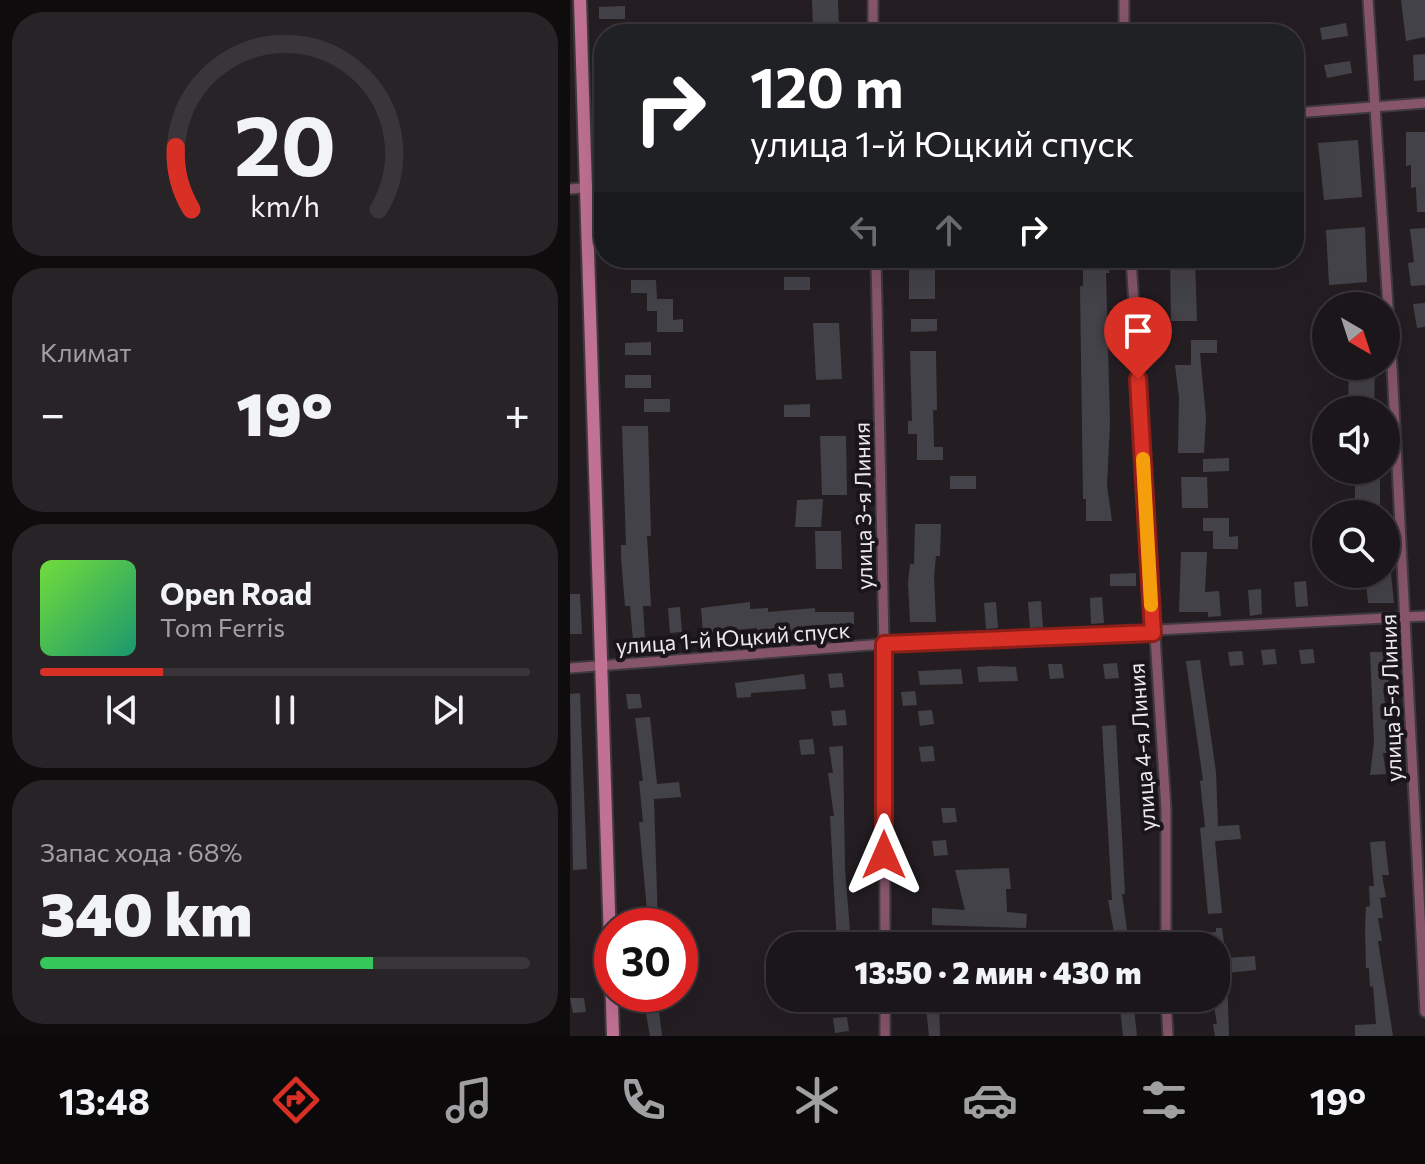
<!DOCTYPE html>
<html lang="ru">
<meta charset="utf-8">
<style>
:root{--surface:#1b161a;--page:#282327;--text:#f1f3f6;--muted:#a09fa2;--line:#393539;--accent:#d93025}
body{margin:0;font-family:Commissioner,sans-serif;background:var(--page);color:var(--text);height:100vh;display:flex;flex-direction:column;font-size:30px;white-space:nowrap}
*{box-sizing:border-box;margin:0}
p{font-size:26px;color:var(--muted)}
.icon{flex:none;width:44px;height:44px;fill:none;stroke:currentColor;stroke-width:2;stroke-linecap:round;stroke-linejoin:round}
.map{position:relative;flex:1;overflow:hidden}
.sheet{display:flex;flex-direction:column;gap:12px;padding:12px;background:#0f0c0e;width:570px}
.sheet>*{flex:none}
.guide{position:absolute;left:24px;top:24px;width:710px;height:244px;border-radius:32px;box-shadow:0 8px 32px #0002,0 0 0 2px var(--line);background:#202124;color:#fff;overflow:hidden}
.needle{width:52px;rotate:141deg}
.controls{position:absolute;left:742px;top:292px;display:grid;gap:16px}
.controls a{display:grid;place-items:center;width:88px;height:88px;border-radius:50%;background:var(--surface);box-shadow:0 8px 32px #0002,0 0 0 2px var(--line);font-size:40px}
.speed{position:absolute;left:24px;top:908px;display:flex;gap:16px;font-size:40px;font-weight:700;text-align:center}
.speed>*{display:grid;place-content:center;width:104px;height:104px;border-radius:50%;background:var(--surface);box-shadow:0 8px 32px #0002,0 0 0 2px var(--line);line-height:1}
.speed .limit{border:12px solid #d22;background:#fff;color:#111}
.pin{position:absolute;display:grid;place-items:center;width:68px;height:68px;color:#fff;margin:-82px -34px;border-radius:50% 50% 50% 0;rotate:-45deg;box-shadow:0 0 8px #0007}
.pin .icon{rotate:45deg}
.me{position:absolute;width:88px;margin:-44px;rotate:0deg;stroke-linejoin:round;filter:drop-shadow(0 0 6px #0008)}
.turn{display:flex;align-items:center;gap:28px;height:168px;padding:0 24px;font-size:36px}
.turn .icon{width:104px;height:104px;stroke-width:2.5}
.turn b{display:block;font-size:56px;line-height:68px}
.lanes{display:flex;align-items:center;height:76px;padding:0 24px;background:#0003;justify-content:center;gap:40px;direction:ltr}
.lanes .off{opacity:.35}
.big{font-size:60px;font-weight:800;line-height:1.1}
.sheet .card{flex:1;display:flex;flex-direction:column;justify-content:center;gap:12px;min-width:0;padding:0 28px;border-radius:32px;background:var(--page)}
.sheet .dial{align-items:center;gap:0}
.dial svg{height:208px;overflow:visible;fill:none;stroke:var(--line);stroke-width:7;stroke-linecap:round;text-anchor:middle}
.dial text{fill:var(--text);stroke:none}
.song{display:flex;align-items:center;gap:24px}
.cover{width:96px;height:96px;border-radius:12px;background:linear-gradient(135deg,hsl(100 70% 55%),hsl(160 70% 35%))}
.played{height:8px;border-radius:4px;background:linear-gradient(90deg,var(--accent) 25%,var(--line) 25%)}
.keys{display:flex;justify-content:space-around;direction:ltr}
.heat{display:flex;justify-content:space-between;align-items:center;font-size:44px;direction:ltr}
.charge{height:12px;border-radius:6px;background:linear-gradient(90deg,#34c759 68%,var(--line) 0)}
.trip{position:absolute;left:196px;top:932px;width:464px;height:80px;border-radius:32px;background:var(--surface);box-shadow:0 8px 32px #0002,0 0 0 2px var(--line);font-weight:800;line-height:80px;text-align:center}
.menu{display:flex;height:128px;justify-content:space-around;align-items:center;background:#0b090a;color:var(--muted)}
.menu .icon{width:56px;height:56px}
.menu .active{color:var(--accent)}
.menu b{font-size:36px;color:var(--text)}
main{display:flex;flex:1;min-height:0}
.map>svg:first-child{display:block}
.building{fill:#444249}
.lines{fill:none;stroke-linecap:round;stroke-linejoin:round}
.street-casing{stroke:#403a3f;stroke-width:13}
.secondary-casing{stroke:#403a3f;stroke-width:16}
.street{stroke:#86556a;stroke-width:9}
.secondary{stroke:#c07194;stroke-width:12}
.route-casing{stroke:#8d1f18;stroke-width:20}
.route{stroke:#d93025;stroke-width:14}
.slow{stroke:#f59e0b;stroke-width:14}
.labels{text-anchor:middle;stroke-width:8;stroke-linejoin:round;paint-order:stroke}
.street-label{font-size:22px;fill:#ebe8eb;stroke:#1a151a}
</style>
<main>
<section class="sheet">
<div class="card dial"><svg viewBox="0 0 100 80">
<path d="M14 69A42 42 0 1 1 86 69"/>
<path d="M14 69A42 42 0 0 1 8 45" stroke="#d93025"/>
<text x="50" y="56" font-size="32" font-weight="700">20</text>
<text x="50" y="72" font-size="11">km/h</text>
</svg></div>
<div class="card"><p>Климат</p>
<div class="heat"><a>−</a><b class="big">19°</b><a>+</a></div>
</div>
<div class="card">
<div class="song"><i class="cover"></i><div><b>Open Road</b><p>Tom Ferris</p></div></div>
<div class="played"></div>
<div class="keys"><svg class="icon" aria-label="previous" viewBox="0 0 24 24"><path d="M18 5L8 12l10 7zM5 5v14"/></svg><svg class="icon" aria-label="pause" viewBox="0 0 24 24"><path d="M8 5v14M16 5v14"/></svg><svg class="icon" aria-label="next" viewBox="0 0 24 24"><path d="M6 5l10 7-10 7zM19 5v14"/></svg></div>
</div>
<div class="card"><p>Запас хода · 68%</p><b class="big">340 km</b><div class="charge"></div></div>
</section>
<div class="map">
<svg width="855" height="1036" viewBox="0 0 855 1036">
<rect width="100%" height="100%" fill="#241e23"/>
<!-- building -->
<g class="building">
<path d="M 242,0 L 268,0 L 269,28 L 243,28 Z"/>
<path d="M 831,0 L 855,0 L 855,37 L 836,41 Z"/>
<path d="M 55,6 L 55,19 L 29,19 L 29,7 Z"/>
<rect x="348" y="22" width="26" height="12"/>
<path d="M 513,22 L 515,34 L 489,34 L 488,26 Z"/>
<path d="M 776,23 L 778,36 L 752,40 L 750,28 Z"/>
<path d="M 855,54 L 855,80 L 844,81 L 843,55 Z"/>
<path d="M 734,61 L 736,86 L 724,87 L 724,62 Z"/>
<path d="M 780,61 L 782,73 L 757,78 L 754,65 Z"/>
<path d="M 836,132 L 855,132 L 855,212 L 847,212 L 846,187 L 841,188 L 841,165 L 836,166 Z"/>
<path d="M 788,140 L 792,197 L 754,200 L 748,143 Z"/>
<path d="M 795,227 L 797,282 L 759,285 L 756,230 Z"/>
<path d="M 855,228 L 855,285 L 841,286 L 838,263 L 844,262 L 840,229 Z"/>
<rect x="257" y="258" width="26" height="10"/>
<path d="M 600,258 L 625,258 L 627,321 L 601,321 Z"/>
<path d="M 513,261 L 539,261 L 539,273 L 536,273 L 540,423 L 537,486 L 542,521 L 516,521 L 516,499 L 513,499 L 510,286 L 513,286 Z"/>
<rect x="339" y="262" width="26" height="37"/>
<rect x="214" y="277" width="26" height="13"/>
<path d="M 61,280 L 86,280 L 87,299 L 103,299 L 103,320 L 113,319 L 113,332 L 87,332 L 87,311 L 77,311 L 77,293 L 61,293 Z"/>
<path d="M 855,303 L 855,327 L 847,328 L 843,304 Z"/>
<path d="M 341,319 L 367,319 L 367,331 L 341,332 Z"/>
<path d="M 243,323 L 269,323 L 272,379 L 246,380 Z"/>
<path d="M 621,340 L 647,340 L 647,353 L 630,353 L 636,418 L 634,453 L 608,453 L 609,397 L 605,365 L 621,365 Z"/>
<path d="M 81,342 L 81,355 L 55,355 L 55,343 Z"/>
<path d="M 340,351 L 366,351 L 367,410 L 363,410 L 364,447 L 373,447 L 373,460 L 347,460 L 347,434 L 338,434 L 338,421 L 342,421 Z"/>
<path d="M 779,366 L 805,366 L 804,407 L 778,408 Z"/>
<rect x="55" y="375" width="26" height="13"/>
<rect x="74" y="399" width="26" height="13"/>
<path d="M 240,404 L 240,417 L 214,417 L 214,405 Z"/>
<path d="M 52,426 L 78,426 L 81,536 L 77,536 L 81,606 L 73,606 L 75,639 L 63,640 L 60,606 L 55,606 L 51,557 L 51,545 L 56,545 Z"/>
<path d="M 250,436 L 276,436 L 277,495 L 252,495 Z"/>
<path d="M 659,458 L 659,471 L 633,472 L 633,459 Z"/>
<rect x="380" y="476" width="26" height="13"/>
<rect x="785" y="476" width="25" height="38"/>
<path d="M 611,477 L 637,477 L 638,508 L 612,508 Z"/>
<path d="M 253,499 L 251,527 L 225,527 L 227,500 Z"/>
<path d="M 633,518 L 659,518 L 659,537 L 668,536 L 668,549 L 643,549 L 643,531 L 633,531 Z"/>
<path d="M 345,524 L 371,524 L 370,556 L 366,556 L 364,576 L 366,622 L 340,622 L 338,583 L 340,564 L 344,564 Z"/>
<path d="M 245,531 L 271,531 L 272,569 L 246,569 Z"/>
<path d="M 611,552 L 637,552 L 635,592 L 649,591 L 651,616 L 638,617 L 638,612 L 609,612 Z"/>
<path d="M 566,573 L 566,586 L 540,586 L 540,574 Z"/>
<path d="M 795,574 L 821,574 L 824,603 L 798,603 Z"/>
<path d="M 736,581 L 738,606 L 726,607 L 724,582 Z"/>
<path d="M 691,589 L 692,614 L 680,616 L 678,590 Z"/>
<path d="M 0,594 L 10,594 L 12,634 L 0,634 Z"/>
<path d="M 532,597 L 534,623 L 521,624 L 520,598 Z"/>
<path d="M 471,601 L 473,627 L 460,628 L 458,602 Z"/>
<path d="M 180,602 L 180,609 L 198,608 L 198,612 L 245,608 L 245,612 L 284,612 L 284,624 L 246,625 L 247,634 L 212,637 L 212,632 L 187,634 L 187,628 L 133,633 L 131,608 Z"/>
<path d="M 426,602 L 428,628 L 416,629 L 414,603 Z"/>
<path d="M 110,607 L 112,632 L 100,633 L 98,608 Z"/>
<path d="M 705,649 L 707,664 L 693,665 L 691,650 Z"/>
<path d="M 743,649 L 745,663 L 731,664 L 729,650 Z"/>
<path d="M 672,651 L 674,665 L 660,666 L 658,652 Z"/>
<path d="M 800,652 L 815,652 L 817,664 L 819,688 L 813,689 L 819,731 L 815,731 L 819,753 L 813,753 L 816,774 L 800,775 L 804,742 Z"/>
<path d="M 630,660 L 646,772 L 648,826 L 669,825 L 671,839 L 645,841 L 652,913 L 638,914 L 630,828 L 635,827 L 630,781 L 633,780 L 616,661 Z"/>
<path d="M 547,663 L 549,678 L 535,679 L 533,664 Z"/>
<path d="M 478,664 L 492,664 L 494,678 L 480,679 Z"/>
<path d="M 421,666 L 446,667 L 448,681 L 409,682 L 407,667 Z"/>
<path d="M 391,669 L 393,684 L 350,685 L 348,671 Z"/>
<path d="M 272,673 L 274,687 L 260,688 L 258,674 Z"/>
<path d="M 234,674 L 236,689 L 181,693 L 181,697 L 167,698 L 165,683 Z"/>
<path d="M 345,691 L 347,705 L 333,706 L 331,692 Z"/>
<path d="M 10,693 L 17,869 L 3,870 L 0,694 Z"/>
<path d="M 56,694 L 70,694 L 72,708 L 58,709 Z"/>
<path d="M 275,710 L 277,725 L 263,726 L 261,711 Z"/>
<path d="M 362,710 L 364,724 L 350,726 L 348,711 Z"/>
<path d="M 80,717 L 87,784 L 109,782 L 111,797 L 84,799 L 88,925 L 75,926 L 72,912 L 77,911 L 69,822 L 73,822 L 69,781 L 73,781 L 65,718 Z"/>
<path d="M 546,725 L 555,894 L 552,894 L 558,937 L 545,938 L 538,900 L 542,900 L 532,726 Z"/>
<path d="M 243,739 L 245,754 L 231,755 L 229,740 Z"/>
<path d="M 273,746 L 275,869 L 281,944 L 267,945 L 260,816 L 264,816 L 258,773 L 263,773 L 259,747 Z"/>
<path d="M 363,746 L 365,761 L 351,762 L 349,747 Z"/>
<path d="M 371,808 L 385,808 L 387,822 L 373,823 Z"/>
<path d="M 376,840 L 378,855 L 364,856 L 362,841 Z"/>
<path d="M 815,841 L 819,875 L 812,875 L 816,897 L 810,898 L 813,918 L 808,918 L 812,941 L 808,941 L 823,1036 L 785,1036 L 785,1025 L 806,1024 L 803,986 L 800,987 L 799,968 L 796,968 L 795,930 L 796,907 L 800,906 L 799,886 L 804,886 L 800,842 Z"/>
<path d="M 439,868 L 441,889 L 436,889 L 437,912 L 457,914 L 456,928 L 362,925 L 362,908 L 395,910 L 385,870 Z"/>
<path d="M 646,928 L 652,928 L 656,958 L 685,956 L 686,970 L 657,973 L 659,1036 L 645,1036 L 643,1024 L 647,1024 L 643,1000 L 646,946 L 640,946 L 638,933 L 646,932 Z"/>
<path d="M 77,994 L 87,994 L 92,1036 L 80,1036 L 75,1008 L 79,1008 Z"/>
<path d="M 0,998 L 14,998 L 16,1012 L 3,1013 Z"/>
<path d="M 355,998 L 369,998 L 370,1036 L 359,1036 Z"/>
<path d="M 563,999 L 567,1036 L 553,1036 L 549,1000 Z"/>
<path d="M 277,1017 L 279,1031 L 265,1033 L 263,1018 Z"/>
</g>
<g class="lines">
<!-- street casing -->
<g class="street-casing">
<g id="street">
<path d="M 303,0 L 303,34"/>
<path d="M 554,0 L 554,34"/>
<path d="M 798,0 L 822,367 L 855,1012"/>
<path d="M 724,113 L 855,103"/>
<path d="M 0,189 L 34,186"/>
<path d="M 306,258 L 314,644 L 315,946"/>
<path d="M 561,258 L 596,809 L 596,946"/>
<path d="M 0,668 L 314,644 L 855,616"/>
<path d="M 315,998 L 315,1036"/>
<path d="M 596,998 L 598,1036"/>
</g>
</g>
<!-- secondary casing -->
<g class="secondary-casing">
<path id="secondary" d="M 10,0 L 43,1036"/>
</g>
<!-- street -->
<use href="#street" class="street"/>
<!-- secondary -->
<use href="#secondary" class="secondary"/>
</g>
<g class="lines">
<!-- route casing -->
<g class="route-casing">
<path id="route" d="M 314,855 L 314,644 L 583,633 L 568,379"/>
</g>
<!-- route -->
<use href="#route" class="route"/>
<!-- slow -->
<path class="slow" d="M 573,459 L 581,605"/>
</g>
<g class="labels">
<!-- street labels -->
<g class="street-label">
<text transform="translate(293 506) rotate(-91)" y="8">улица 3-я Линия</text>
<text transform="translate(163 638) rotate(-4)" y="8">улица 1-й Юцкий спуск</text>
<text transform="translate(821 698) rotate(-92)" y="8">улица 5-я Линия</text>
<text transform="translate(572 747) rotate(-94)" y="8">улица 4-я Линия</text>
</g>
</g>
</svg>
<div class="controls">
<a><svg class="needle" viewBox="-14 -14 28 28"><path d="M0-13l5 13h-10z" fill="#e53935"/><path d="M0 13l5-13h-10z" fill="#a09fa2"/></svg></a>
<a><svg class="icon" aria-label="sound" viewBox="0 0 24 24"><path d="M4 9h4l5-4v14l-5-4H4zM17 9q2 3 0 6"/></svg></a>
<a><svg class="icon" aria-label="search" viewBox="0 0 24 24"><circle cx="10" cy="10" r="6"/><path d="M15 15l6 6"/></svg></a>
</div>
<div class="speed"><div class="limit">30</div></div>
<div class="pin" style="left:568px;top:379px;background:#d93025"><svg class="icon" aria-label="arrive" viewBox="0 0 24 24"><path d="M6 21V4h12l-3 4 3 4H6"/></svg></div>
<svg class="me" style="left:314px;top:855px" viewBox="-20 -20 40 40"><path d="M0-17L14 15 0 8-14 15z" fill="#d93025" stroke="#fff" stroke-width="4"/></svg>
<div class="trip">13:50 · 2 мин · 430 m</div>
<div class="guide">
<div class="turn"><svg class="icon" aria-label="right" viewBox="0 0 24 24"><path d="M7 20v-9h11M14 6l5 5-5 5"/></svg><div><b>120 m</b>улица 1-й Юцкий спуск</div></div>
<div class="lanes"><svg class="icon off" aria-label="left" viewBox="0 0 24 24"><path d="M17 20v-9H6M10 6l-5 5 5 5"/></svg><svg class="icon off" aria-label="ahead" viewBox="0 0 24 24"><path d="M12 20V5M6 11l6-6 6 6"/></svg><svg class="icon" aria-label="right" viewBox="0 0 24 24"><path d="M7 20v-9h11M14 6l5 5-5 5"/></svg></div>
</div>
</div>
</main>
<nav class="menu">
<b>13:48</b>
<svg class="icon active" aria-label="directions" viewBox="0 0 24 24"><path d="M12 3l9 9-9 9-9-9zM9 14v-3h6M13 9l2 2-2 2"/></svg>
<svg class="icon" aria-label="music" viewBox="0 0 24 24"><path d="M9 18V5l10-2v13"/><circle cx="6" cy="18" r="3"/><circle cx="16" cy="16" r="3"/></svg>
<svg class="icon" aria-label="phone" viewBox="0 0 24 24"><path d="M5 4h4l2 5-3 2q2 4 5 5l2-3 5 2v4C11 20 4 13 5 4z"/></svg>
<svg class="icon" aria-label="climate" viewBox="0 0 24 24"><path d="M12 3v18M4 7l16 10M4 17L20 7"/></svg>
<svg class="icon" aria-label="car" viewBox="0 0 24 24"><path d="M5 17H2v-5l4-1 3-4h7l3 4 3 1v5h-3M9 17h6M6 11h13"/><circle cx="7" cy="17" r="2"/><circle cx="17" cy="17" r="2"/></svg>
<svg class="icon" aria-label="filters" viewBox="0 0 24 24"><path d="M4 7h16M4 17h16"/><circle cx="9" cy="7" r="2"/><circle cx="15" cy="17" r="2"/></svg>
<b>19°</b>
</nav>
